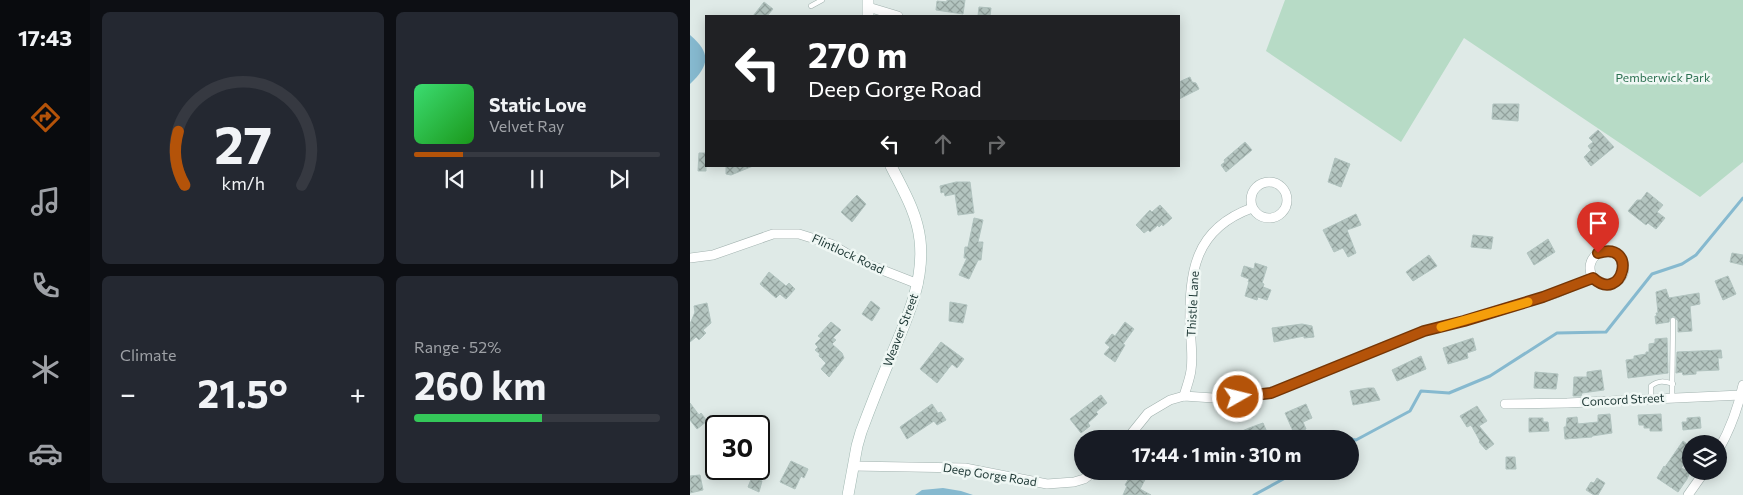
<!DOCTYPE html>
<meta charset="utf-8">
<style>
:root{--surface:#171b24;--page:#242831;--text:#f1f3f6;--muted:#9ea1a6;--line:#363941;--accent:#b45309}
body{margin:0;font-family:Commissioner,sans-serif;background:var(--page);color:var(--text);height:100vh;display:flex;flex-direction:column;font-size:19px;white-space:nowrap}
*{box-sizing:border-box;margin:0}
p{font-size:16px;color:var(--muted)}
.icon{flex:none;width:28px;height:28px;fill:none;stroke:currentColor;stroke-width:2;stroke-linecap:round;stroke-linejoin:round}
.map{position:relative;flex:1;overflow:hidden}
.panel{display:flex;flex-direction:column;gap:12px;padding:12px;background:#0d0f14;width:600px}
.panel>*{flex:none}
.banner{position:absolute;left:15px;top:15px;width:475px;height:152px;border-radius:0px;box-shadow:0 2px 12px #0003;background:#202124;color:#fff;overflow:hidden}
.tools{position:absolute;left:992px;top:435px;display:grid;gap:10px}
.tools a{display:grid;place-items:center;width:45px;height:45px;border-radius:50%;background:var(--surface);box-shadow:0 2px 12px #0003;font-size:25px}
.speed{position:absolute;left:15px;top:415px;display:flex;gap:10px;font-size:25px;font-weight:700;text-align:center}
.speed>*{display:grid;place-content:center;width:65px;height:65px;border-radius:50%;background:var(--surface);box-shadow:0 2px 12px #0003;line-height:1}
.speed .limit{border:2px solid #111;border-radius:8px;background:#fff;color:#111}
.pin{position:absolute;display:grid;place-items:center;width:42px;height:42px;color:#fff;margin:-51px -21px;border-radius:50% 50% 50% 0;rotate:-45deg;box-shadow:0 0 5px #0007}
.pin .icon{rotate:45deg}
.me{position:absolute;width:55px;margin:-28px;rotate:82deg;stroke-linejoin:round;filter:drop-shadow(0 0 4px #0008)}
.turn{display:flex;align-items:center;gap:18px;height:105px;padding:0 20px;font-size:22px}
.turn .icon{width:65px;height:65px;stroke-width:2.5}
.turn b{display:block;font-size:35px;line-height:42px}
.lanes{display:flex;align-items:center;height:48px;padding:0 20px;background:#0003;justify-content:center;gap:25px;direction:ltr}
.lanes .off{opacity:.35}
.big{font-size:38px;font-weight:700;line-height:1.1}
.panel .card{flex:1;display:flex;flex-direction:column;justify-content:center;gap:8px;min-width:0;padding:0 18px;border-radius:8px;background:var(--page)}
.panel .dial{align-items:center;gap:0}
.dial svg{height:130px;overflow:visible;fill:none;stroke:var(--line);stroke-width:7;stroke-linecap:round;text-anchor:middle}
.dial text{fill:var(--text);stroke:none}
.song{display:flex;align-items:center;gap:15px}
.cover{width:60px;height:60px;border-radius:8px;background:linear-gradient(135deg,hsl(140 70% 55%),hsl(120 70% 35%))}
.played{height:5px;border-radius:2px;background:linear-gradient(90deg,var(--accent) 20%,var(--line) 20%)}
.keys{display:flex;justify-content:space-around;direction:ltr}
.heat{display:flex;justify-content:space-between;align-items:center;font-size:28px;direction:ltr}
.charge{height:8px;border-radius:4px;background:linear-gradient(90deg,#34c759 52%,var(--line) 0)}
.panel .tiles{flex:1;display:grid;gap:12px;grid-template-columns:repeat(2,1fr)}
.trip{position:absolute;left:384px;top:430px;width:285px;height:50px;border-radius:25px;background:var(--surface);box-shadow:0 2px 12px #0003;font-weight:700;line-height:50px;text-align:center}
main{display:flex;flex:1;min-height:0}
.tab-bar{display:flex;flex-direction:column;width:90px;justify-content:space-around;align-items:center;background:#090b0e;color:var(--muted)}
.tab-bar .icon{width:35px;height:35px}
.tab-bar .selected{color:var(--accent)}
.tab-bar b{font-size:22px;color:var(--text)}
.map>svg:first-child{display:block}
.park{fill:#b7dbc6}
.water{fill:#86b9cf}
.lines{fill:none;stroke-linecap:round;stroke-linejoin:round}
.stream{stroke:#86b9cf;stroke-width:3}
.building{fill:url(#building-cross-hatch);stroke:#b1c3bf}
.lane-casing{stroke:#a2b2af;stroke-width:5.5}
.street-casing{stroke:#a2b2af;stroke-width:10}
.secondary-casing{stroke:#9eb6b0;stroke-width:12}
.lane{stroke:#fff;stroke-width:4.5}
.street{stroke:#fff;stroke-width:9}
.secondary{stroke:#fff;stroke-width:11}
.route-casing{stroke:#753606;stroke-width:12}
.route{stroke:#b45309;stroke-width:9}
.slow{stroke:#f59e0b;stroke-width:9}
.labels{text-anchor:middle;stroke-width:5;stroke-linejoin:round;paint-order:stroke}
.park-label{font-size:12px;fill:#2b7050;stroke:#eff7f4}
.street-label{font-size:12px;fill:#203a37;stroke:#eff7f4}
</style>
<main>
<nav class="tab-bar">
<b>17:43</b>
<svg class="icon selected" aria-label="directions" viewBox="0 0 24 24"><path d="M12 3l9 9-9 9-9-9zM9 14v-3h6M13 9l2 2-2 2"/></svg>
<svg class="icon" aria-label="music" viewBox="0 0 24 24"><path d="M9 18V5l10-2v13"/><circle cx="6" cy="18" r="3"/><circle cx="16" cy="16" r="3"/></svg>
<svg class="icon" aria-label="phone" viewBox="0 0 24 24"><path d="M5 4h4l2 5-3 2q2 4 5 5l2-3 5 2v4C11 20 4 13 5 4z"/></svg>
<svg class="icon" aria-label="climate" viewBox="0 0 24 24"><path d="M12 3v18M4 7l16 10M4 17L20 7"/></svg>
<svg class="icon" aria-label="car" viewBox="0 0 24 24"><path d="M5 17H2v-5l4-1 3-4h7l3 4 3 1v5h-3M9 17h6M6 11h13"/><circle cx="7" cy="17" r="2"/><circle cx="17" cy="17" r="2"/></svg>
</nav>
<section class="panel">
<div class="tiles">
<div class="card dial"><svg viewBox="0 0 100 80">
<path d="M14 69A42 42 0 1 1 86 69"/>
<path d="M14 69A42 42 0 0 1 10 36" stroke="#b45309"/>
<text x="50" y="56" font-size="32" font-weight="700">27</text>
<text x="50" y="72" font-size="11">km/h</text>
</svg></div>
<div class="card">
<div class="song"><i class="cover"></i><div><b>Static Love</b><p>Velvet Ray</p></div></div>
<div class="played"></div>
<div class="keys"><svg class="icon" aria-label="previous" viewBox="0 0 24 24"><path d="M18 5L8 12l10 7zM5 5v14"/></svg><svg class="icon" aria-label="pause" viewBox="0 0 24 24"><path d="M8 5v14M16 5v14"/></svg><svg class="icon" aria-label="next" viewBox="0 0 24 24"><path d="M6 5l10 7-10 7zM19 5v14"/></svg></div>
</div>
<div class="card"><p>Climate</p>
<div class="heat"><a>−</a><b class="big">21.5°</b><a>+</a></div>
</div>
<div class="card"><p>Range · 52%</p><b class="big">260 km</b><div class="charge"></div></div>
</div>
</section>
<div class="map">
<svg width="1053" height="495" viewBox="0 0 1053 495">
<defs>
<pattern id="building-cross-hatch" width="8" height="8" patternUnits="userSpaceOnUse" patternTransform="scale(1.25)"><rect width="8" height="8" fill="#b4c5c0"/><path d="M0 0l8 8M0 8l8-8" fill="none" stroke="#92a19d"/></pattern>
</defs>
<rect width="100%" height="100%" fill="#dfeae7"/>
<!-- park -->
<path class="park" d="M 595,0 L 1053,0 L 1053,162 L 1010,197 L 774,38 L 711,142 L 576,51 Z"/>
<!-- water -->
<g class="water">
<path d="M 0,35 C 21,53 20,65 0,84 Z"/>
<path d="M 253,488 L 271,491 L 283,495 L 225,495 L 232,490 Z"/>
</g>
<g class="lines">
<!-- stream -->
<g class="stream">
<path d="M 638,439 L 639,437 L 656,439"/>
<path d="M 660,439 L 666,440 L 720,411 L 731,391 L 759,393 L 800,376 L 867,333 L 916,332 L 962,274 L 992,264 L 1006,255 L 1053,198"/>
<path d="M 564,495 L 608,471"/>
</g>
</g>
<!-- building -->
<g class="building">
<path d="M 257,0 L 275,0 L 273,14 L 246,10 L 247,1 L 257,2 Z"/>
<path d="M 74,2 L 83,9 L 77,16 L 63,16 Z"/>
<path d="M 289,7 L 301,8 L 300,16 L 288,16 Z"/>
<path d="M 500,77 L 502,82 L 506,83 L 509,89 L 489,99 L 489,82 Z"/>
<path d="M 803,104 L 829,104 L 828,121 L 802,119 Z"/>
<path d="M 908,130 L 924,147 L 901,166 L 894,157 L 901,150 L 898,146 L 903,142 L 899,138 Z"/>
<path d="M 555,142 L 562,150 L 536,172 L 531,165 L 535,162 L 534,160 Z"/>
<path d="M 9,153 L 16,153 L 16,171 L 8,171 Z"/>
<path d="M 645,158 L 660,164 L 651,187 L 638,182 Z"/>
<path d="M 36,166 L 63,166 L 41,175 L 36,174 Z"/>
<path d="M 266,182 L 280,182 L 284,213 L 268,215 L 265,194 L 255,196 L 254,192 L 251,193 L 250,186 Z"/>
<path d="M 957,192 L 973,205 L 967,212 L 975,218 L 966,229 L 958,223 L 956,225 L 938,211 L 947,200 L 951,200 Z"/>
<path d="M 167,195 L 176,204 L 162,222 L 151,212 Z"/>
<path d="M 470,205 L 482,218 L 473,226 L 472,224 L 469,227 L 468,225 L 460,232 L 458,230 L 454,233 L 446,225 L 460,210 L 462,212 Z"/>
<path d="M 666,214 L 671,225 L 657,230 L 666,253 L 658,257 L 653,248 L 644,252 L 633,230 Z"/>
<path d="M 284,218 L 293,220 L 288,242 L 293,242 L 291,260 L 288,260 L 279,279 L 269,275 L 277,258 L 274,258 L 275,247 L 278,247 Z"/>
<path d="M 783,235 L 803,237 L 801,249 L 781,247 Z"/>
<path d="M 858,239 L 865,252 L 844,265 L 837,253 Z"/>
<path d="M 1042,253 L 1053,255 L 1053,265 L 1040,262 Z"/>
<path d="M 739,255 L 747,266 L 723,281 L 716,272 Z"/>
<path d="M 565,263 L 577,267 L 572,283 L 574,284 L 573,287 L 581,290 L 577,300 L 568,297 L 567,300 L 555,296 L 559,282 L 558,282 L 559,279 L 551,276 L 554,266 L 564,269 Z"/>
<path d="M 79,272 L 96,286 L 99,283 L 105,289 L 96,299 L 90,294 L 86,298 L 70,284 Z"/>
<path d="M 1038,276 L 1046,294 L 1033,300 L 1025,281 Z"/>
<path d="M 976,289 L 979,298 L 1009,293 L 1010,304 L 1000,306 L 1002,331 L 988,332 L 988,321 L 984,316 L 980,318 L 979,322 L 966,324 L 965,316 L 967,316 L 966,313 L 968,313 L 966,292 Z"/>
<path d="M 181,301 L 190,308 L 182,321 L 172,314 Z"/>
<path d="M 260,302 L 277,305 L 273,323 L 259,321 Z"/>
<path d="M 17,303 L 21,323 L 13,330 L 16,333 L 9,340 L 6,337 L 0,342 L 0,324 L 5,312 L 4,306 Z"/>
<path d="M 141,322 L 151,330 L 143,338 L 146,340 L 142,344 L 152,353 L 154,358 L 139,377 L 131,369 L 136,363 L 129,356 L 130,354 L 125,350 L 128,347 L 125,344 L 131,338 L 128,336 Z"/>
<path d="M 435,322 L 444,329 L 433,344 L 435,345 L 425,362 L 414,354 L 420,347 L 415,343 L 422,334 L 425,336 Z"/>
<path d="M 612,324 L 622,326 L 624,337 L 614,338 L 614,336 L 584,342 L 582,328 Z"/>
<path d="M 783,338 L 786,350 L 777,353 L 778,358 L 758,364 L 753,348 Z"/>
<path d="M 977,338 L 978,373 L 938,378 L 936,360 L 944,359 L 944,356 L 956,354 L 956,352 L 959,352 L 959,344 L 965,343 L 965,339 Z"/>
<path d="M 251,342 L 274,359 L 267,368 L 262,364 L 247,383 L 230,369 Z"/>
<path d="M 1031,350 L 1032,358 L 1028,358 L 1029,370 L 1006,371 L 1006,374 L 993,375 L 992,372 L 986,373 L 987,352 Z"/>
<path d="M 731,356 L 736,369 L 707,381 L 702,370 Z"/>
<path d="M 911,370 L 914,390 L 892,393 L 891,396 L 883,396 L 884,377 L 897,377 L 897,372 Z"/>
<path d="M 845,372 L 868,374 L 866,389 L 844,388 Z"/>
<path d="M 678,388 L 684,388 L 690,400 L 663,405 L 660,391 Z"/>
<path d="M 411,395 L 417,403 L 406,412 L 408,414 L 398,423 L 400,426 L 391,433 L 380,419 Z"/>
<path d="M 0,403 L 9,415 L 11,413 L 17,421 L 7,429 L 0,420 Z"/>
<path d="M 242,404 L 248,413 L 251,412 L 256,420 L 247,425 L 244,421 L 217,439 L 210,427 Z"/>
<path d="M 616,404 L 622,418 L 613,422 L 616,429 L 606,433 L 604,430 L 603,431 L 595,413 Z"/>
<path d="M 787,406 L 797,421 L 789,426 L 804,444 L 796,450 L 789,442 L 790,441 L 781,425 L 777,427 L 770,416 Z"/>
<path d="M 920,414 L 922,433 L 902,436 L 902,437 L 875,439 L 874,427 L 876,427 L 877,418 L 887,417 L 888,424 L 908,422 L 908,415 Z"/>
<path d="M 971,414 L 972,431 L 960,431 L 960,428 L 954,428 L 954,425 L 949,425 L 948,415 Z"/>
<path d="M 1010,417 L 1011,428 L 993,430 L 992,422 L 997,422 L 997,418 Z"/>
<path d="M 839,418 L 853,418 L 853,422 L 858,422 L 859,431 L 839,432 Z"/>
<path d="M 573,423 L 580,439 L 534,439 L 559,428 Z"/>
<path d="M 993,441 L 1001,447 L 1001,454 L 991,468 L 1000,472 L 997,479 L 988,492 L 967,478 L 974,466 L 975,467 Z"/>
<path d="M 816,457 L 825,457 L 826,469 L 816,469 Z"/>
<path d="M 101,461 L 118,469 L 114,478 L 111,476 L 105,489 L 90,482 Z"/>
<path d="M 443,471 L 448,471 L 457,476 L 450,489 L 461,495 L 433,495 L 437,486 L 435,485 Z"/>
<path d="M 10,475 L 13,490 L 0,493 L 0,476 Z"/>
<path d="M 62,477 L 72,481 L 69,492 L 58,487 Z"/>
<path d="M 907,478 L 915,483 L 908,495 L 904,495 L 896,490 L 901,482 L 904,483 Z"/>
</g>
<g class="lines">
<!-- lane casing -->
<g class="lane-casing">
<g id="lane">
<path d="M 121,6 L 132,0"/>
<path d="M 982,398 L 983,320"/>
<path d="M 961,399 L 961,386 C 969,380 974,381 983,384"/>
</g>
</g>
<!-- street casing -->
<g class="street-casing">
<g id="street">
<path d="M 178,7 L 208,16"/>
<circle cx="579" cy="200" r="18"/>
<circle cx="917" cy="268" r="17"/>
<path d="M 0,258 L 23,255 L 83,234 L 109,234 L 141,244 L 161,256 L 182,266 L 228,284"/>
<path d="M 494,396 C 496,388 500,379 501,370 C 503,357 501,341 500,328 C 499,272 504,229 562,208"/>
<path d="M 815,404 L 877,403 L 1051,395"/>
<path d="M 437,439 L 458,413 L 480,400 L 494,396 L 538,399 L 581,393 L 734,331 L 775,321 L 867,293 L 903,277"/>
<path d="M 1029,449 C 1041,428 1048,408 1053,385"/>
<path d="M 163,466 L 275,468 L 357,484 L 384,482 L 394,479 L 405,471"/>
<path d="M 998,495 L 1015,471"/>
</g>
</g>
<!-- secondary casing -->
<g class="secondary-casing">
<g id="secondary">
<path d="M 178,0 L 178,16"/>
<path d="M 158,495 L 167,446 L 171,432 C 180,408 189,385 199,361 C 215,323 235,283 230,240 C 227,213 213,190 201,166"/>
</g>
</g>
<!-- lane -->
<use href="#lane" class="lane"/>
<!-- street -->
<use href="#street" class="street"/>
<!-- secondary -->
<use href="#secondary" class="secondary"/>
</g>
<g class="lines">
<!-- route casing -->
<g class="route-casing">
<path id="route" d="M 548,397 L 581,393 L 734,331 L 774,321 L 853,297 L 903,278 C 933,305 949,240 908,253"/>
</g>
<!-- route -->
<use href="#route" class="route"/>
<!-- slow -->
<path class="slow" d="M 751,327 L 838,302"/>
</g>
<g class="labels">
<!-- park labels -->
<g class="park-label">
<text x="973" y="82">Pemberwick Park</text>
</g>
<!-- street labels -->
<g class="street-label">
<text transform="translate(158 254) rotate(25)" y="4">Flintlock Road</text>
<text transform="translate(503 304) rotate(-87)" y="4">Thistle Lane</text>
<text transform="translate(211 330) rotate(-69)" y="4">Weaver Street</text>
<text transform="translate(933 400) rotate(-3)" y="4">Concord Street</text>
<text transform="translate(300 475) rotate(9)" y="4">Deep Gorge Road</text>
</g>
</g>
</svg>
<div class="tools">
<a><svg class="icon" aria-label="layers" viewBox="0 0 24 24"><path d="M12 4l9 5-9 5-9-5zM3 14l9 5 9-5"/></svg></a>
</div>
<div class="speed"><div class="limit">30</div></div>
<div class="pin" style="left:908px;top:253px;background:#d93025"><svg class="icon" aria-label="arrive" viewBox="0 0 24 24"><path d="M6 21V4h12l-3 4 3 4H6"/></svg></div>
<svg class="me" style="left:548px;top:397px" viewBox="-20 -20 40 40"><circle r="17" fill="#b45309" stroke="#fff" stroke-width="3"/><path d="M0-11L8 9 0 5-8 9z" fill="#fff"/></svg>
<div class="trip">17:44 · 1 min · 310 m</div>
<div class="banner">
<div class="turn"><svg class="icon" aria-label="left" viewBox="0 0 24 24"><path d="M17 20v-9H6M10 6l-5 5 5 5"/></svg><div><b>270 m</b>Deep Gorge Road</div></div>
<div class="lanes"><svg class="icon" aria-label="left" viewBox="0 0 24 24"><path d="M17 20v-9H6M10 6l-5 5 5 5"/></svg><svg class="icon off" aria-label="ahead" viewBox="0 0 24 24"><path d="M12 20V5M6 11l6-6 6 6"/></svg><svg class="icon off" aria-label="right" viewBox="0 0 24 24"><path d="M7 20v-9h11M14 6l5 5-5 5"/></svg></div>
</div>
</div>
</main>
